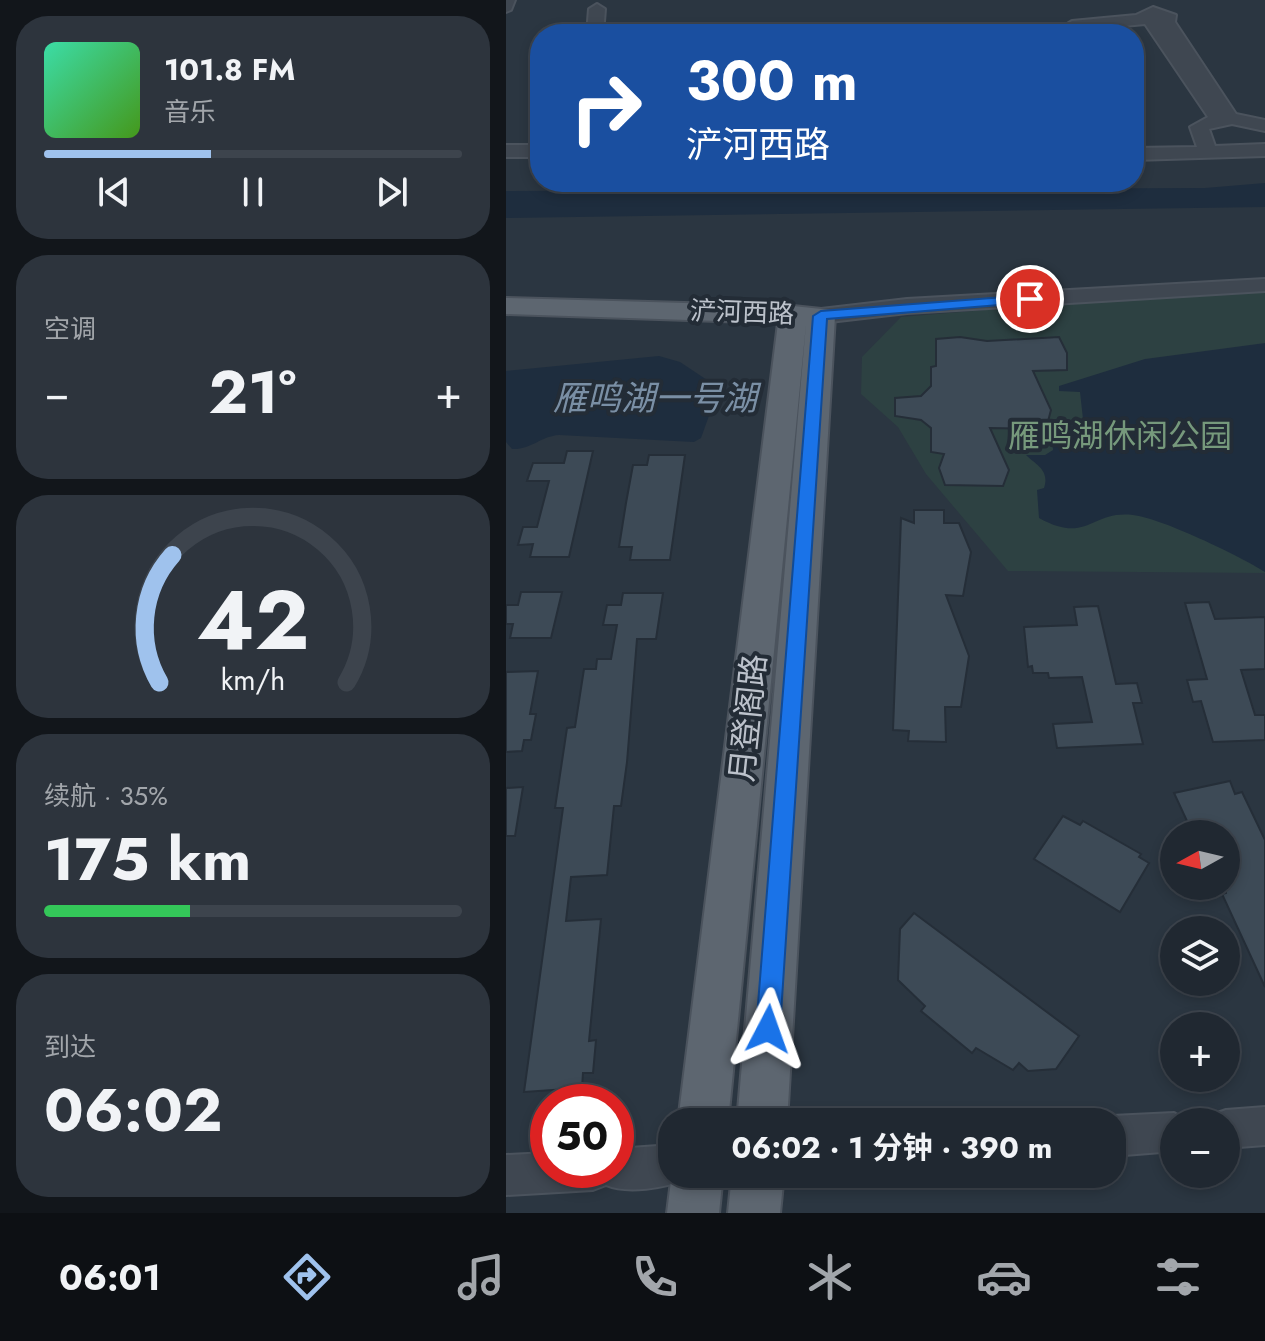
<!DOCTYPE html>
<html lang="zh">
<meta charset="utf-8">
<style>
:root{--surface:#202831;--page:#2d343d;--text:#f1f3f6;--muted:#a2a6ab;--line:#3d444d;--accent:#9fc2ed}
body{margin:0;font-family:Jost,"Noto Sans SC",sans-serif;background:var(--page);color:var(--text);height:100vh;display:flex;flex-direction:column;font-size:30px;white-space:nowrap}
*{box-sizing:border-box;margin:0}
p{font-size:26px;color:var(--muted)}
.icon{flex:none;width:44px;height:44px;fill:none;stroke:currentColor;stroke-width:2;stroke-linecap:round;stroke-linejoin:round}
.map{position:relative;flex:1;overflow:hidden}
.details{display:flex;flex-direction:column;gap:16px;padding:16px;background:#12161b;width:506px}
.details>*{flex:none}
.hud{position:absolute;left:24px;top:24px;width:614px;height:168px;border-radius:32px;box-shadow:0 4px 12px #0003,0 0 0 2px var(--line);background:#1a4fa0;color:#fff;overflow:hidden}
.needle{width:52px;rotate:262deg}
.controls{position:absolute;left:654px;top:820px;display:grid;gap:16px}
.controls a{display:grid;place-items:center;width:80px;height:80px;border-radius:50%;background:var(--surface);box-shadow:0 4px 12px #0003,0 0 0 2px var(--line);font-size:40px}
.speed{position:absolute;left:24px;top:1084px;display:flex;gap:16px;font-size:40px;font-weight:700;text-align:center}
.speed>*{display:grid;place-content:center;width:104px;height:104px;border-radius:50%;background:var(--surface);box-shadow:0 4px 12px #0003,0 0 0 2px var(--line);line-height:1}
.speed .limit{border:12px solid #d22;background:#fff;color:#111}
.pin{position:absolute;display:grid;place-items:center;width:68px;height:68px;color:#fff;margin:-34px;border:4px solid #fff;border-radius:50%;box-shadow:0 2px 8px #0007}
.me{position:absolute;width:88px;margin:-44px;rotate:4deg;stroke-linejoin:round;filter:drop-shadow(0 0 6px #0008)}
.turn{display:flex;align-items:center;gap:28px;height:168px;padding:0 24px;font-size:36px}
.turn .icon{width:104px;height:104px;stroke-width:2.5}
.turn b{display:block;font-size:56px;line-height:68px}
.big{font-size:60px;font-weight:700;line-height:1.1}
.details .card{flex:1;display:flex;flex-direction:column;justify-content:center;gap:12px;min-width:0;padding:0 28px;border-radius:32px;background:var(--page)}
.details .dial{align-items:center;gap:0}
.dial svg{height:208px;overflow:visible;fill:none;stroke:var(--line);stroke-width:7;stroke-linecap:round;text-anchor:middle}
.dial text{fill:var(--text);stroke:none}
.song{display:flex;align-items:center;gap:24px}
.cover{width:96px;height:96px;border-radius:12px;background:linear-gradient(135deg,hsl(160 70% 55%),hsl(100 70% 35%))}
.played{height:8px;border-radius:4px;background:linear-gradient(90deg,var(--accent) 40%,var(--line) 40%)}
.keys{display:flex;justify-content:space-around;direction:ltr}
.heat{display:flex;justify-content:space-between;align-items:center;font-size:44px;direction:ltr}
.charge{height:12px;border-radius:6px;background:linear-gradient(90deg,#34c759 35%,var(--line) 0)}
.trip{position:absolute;left:152px;top:1108px;width:468px;height:80px;border-radius:32px;background:var(--surface);box-shadow:0 4px 12px #0003,0 0 0 2px var(--line);font-weight:700;line-height:80px;text-align:center}
.tabs{display:flex;height:128px;justify-content:space-around;align-items:center;background:#0d1014;color:var(--muted)}
.tabs .icon{width:56px;height:56px}
.tabs .current{color:var(--accent)}
.tabs b{font-size:36px;color:var(--text)}
main{display:flex;flex:1;min-height:0}
.map>svg:first-child{display:block}
.green{fill:#2d4142}
.water{fill:#1e2d3e}
.building{fill:#3d4a56;stroke:#252e38;stroke-width:2}
.lines{fill:none;stroke-linecap:round;stroke-linejoin:round}
.minor-casing{stroke:#4b535d;stroke-width:4}
.major-casing{stroke:#4b535d;stroke-width:4}
.minor{fill:#3f4751;fill-rule:evenodd}
.major{fill:#5d6670;fill-rule:evenodd}
.route{fill:#1a73e8;stroke:#114b97;stroke-width:2}
.labels{text-anchor:middle;stroke-width:8;stroke-linejoin:round;paint-order:stroke}
.far-street-label{font-size:26px;fill:#bcc2cb;stroke:#232c36}
.park-label{font-size:32px;fill:#76997c;stroke:#232c36}
.street-label{font-size:32px;fill:#bcc2cb;stroke:#232c36}
.water-label{font-size:34px;font-style:italic;fill:#7a8fa5;stroke:#232c36}
</style>
<main>
<section class="details">
<div class="card">
<div class="song"><i class="cover"></i><div><b>101.8 FM</b><p>音乐</p></div></div>
<div class="played"></div>
<div class="keys"><svg class="icon" aria-label="previous" viewBox="0 0 24 24"><path d="M18 5L8 12l10 7zM5 5v14"/></svg><svg class="icon" aria-label="pause" viewBox="0 0 24 24"><path d="M8 5v14M16 5v14"/></svg><svg class="icon" aria-label="next" viewBox="0 0 24 24"><path d="M6 5l10 7-10 7zM19 5v14"/></svg></div>
</div>
<div class="card"><p>空调</p>
<div class="heat"><a>−</a><b class="big">21°</b><a>+</a></div>
</div>
<div class="card dial"><svg viewBox="0 0 100 80">
<path d="M14 69A42 42 0 1 1 86 69"/>
<path d="M14 69A42 42 0 0 1 19 20" stroke="#9fc2ed"/>
<text x="50" y="56" font-size="32" font-weight="700">42</text>
<text x="50" y="72" font-size="11">km/h</text>
</svg></div>
<div class="card"><p>续航 · 35%</p><b class="big">175 km</b><div class="charge"></div></div>
<div class="card"><p>到达</p><b class="big">06:02</b></div>
</section>
<div class="map">
<svg width="759" height="1213" viewBox="0 0 759 1213">
<rect width="100%" height="100%" fill="#2b3641"/>
<!-- green -->
<path class="green" d="M 759,287 L 759,573 L 502,571 L 420,474 L 392,427 L 355,394 L 356,357 L 395,317 Z"/>
<!-- water -->
<g class="water">
<path d="M 759,183 L 759,207 L 0,218 L 0,191 L 699,188 Z"/>
<path d="M 759,343 L 759,572 C 734,556 655,518 627,515 C 584,510 582,545 533,518 L 531,490 L 538,488 C 544,470 530,465 520,455 L 539,455 L 547,450 L 545,428 L 578,428 L 574,392 L 553,391 L 553,386 L 639,359 Z"/>
<path d="M 153,356 L 174,362 L 204,382 L 204,413 L 195,438 L 188,442 L 53,435 C 35,436 25,450 6,449 L 0,442 L 0,371 Z"/>
</g>
<!-- building -->
<g class="building">
<path d="M 454,337 L 481,341 L 553,337 L 561,353 L 561,370 L 527,371 L 545,410 L 540,429 L 484,428 L 503,470 L 497,486 L 439,485 L 433,468 L 438,454 L 425,452 L 425,428 L 415,420 L 389,416 L 389,398 L 415,396 L 425,386 L 425,367 L 430,366 L 430,339 Z"/>
<path d="M 61,451 L 87,451 L 63,557 L 24,557 L 27,544 L 12,545 L 17,527 L 31,527 L 43,481 L 21,481 L 27,463 L 58,463 Z"/>
<path d="M 143,455 L 179,455 L 164,560 L 124,560 L 126,547 L 113,547 L 120,503 L 127,465 L 141,465 Z"/>
<path d="M 408,510 L 438,510 L 438,523 L 453,523 L 465,552 L 457,596 L 440,595 L 463,656 L 455,707 L 439,707 L 440,742 L 402,741 L 403,731 L 387,730 L 395,518 L 408,523 Z"/>
<path d="M 15,592 L 56,592 L 45,638 L 4,638 L 7,624 L 0,624 L 0,605 L 12,605 Z"/>
<path d="M 117,593 L 157,593 L 150,639 L 131,639 L 121,762 L 115,806 L 108,806 L 101,875 L 65,877 L 60,921 L 95,919 L 83,1041 L 90,1040 L 87,1073 L 77,1073 L 76,1088 L 18,1092 L 57,808 L 49,808 L 61,728 L 69,727 L 78,669 L 90,669 L 91,659 L 105,659 L 111,625 L 97,625 L 101,605 L 115,605 Z"/>
<path d="M 703,602 L 709,619 L 759,617 L 759,669 L 735,670 L 749,715 L 759,715 L 759,740 L 707,742 L 695,701 L 687,702 L 681,680 L 701,679 L 679,603 Z"/>
<path d="M 592,606 L 610,684 L 631,683 L 636,703 L 627,703 L 637,744 L 551,748 L 547,724 L 586,722 L 576,677 L 543,678 L 542,673 L 527,673 L 526,666 L 522,667 L 518,627 L 571,625 L 568,607 Z"/>
<path d="M 32,671 L 24,714 L 30,714 L 25,740 L 18,740 L 16,751 L 0,752 L 0,672 Z"/>
<path d="M 724,781 L 729,794 L 736,792 L 759,840 L 759,987 L 716,894 L 720,893 L 720,834 L 687,834 L 668,793 Z"/>
<path d="M 17,787 L 9,836 L 0,836 L 0,788 Z"/>
<path d="M 557,816 L 574,825 L 577,821 L 635,854 L 633,857 L 643,863 L 614,912 L 528,859 Z"/>
<path d="M 408,913 L 573,1036 L 550,1069 L 522,1071 L 513,1063 L 507,1070 L 470,1048 L 466,1053 L 415,1011 L 419,1006 L 392,980 L 394,929 Z"/>
</g>
<g class="lines">
<!-- minor casing -->
<g class="minor-casing">
<g id="minor">
<path d="M 0,0 L 9,0 L 5,10 L 0,12 Z"/>
<path d="M 91,4 L 99,9 L 97,34 L 81,34 L 83,9 Z"/>
<path d="M 647,7 L 670,15 L 669,22 L 730,114 L 759,120 L 759,131 L 726,124 L 703,129 L 709,146 L 759,144 L 759,156 L 628,160 L 628,148 L 691,147 L 684,127 L 702,117 L 639,24 L 576,30 L 578,34 L 562,34 L 558,26 L 566,21 L 630,15 Z"/>
<rect x="0" y="145" width="34" height="12"/>
<path d="M 759,279 L 759,291 L 401,313 L 315,323 L 304,316 L 315,309 L 401,299 Z"/>
<path d="M 759,1107 L 759,1145 L 720,1148 L 720,1122 L 703,1122 L 706,1115 L 720,1110 Z"/>
<path d="M 668,1113 L 683,1122 L 668,1122 L 668,1151 L 606,1156 L 606,1122 L 593,1122 L 606,1116 Z"/>
<path d="M 166,1145 L 166,1174 L 182,1174 L 180,1179 C 159,1188 121,1194 100,1185 L 87,1190 L 0,1195 L 0,1155 L 42,1153 L 42,1170 L 110,1170 L 110,1149 Z"/>
</g>
</g>
<!-- major casing -->
<g class="major-casing">
<g id="major">
<path d="M 0,298 L 287,306 L 325,310 L 329,316 L 281,1122 L 231,1122 L 300,324 L 222,1122 L 172,1122 L 272,323 L 0,314 Z"/>
<path d="M 166,1173 L 217,1174 L 213,1213 L 161,1213 Z"/>
<path d="M 226,1174 L 278,1174 L 274,1213 L 222,1213 Z"/>
</g>
</g>
<!-- minor -->
<use href="#minor" class="minor"/>
<!-- major -->
<use href="#major" class="major"/>
</g>
<!-- route -->
<path class="route" d="M 524,295 L 531,299 L 529,302 L 321,319 L 274,1029 L 271,1037 L 262,1041 L 254,1037 L 250,1029 L 307,316 L 315,311 Z"/>
<g class="labels">
<!-- far-street labels -->
<g class="far-street-label">
<text transform="translate(236 312) rotate(2)" y="9">浐河西路</text>
</g>
<!-- park labels -->
<g class="park-label">
<text x="614" y="447">雁鸣湖休闲公园</text>
</g>
<!-- street labels -->
<g class="street-label">
<text transform="translate(242 718) rotate(-84)" y="11">月登阁路</text>
</g>
<!-- water labels -->
<g class="water-label">
<text x="149" y="410">雁鸣湖一号湖</text>
</g>
</g>
</svg>
<div class="controls">
<a><svg class="needle" viewBox="-14 -14 28 28"><path d="M0-13l5 13h-10z" fill="#e53935"/><path d="M0 13l5-13h-10z" fill="#a2a6ab"/></svg></a>
<a><svg class="icon" aria-label="layers" viewBox="0 0 24 24"><path d="M12 4l9 5-9 5-9-5zM3 14l9 5 9-5"/></svg></a>
<a>+</a>
<a>−</a>
</div>
<div class="speed"><div class="limit">50</div></div>
<div class="pin" style="left:524px;top:299px;background:#d93025"><svg class="icon" aria-label="arrive" viewBox="0 0 24 24"><path d="M6 21V4h12l-3 4 3 4H6"/></svg></div>
<svg class="me" style="left:262px;top:1029px" viewBox="-20 -20 40 40"><path d="M0-17L14 15 0 8-14 15z" fill="#1a73e8" stroke="#fff" stroke-width="4"/></svg>
<div class="trip">06:02 · 1 分钟 · 390 m</div>
<div class="hud">
<div class="turn"><svg class="icon" aria-label="right" viewBox="0 0 24 24"><path d="M7 20v-9h11M14 6l5 5-5 5"/></svg><div><b>300 m</b>浐河西路</div></div>
</div>
</div>
</main>
<nav class="tabs">
<b>06:01</b>
<svg class="icon current" aria-label="directions" viewBox="0 0 24 24"><path d="M12 3l9 9-9 9-9-9zM9 14v-3h6M13 9l2 2-2 2"/></svg>
<svg class="icon" aria-label="music" viewBox="0 0 24 24"><path d="M9 18V5l10-2v13"/><circle cx="6" cy="18" r="3"/><circle cx="16" cy="16" r="3"/></svg>
<svg class="icon" aria-label="phone" viewBox="0 0 24 24"><path d="M5 4h4l2 5-3 2q2 4 5 5l2-3 5 2v4C11 20 4 13 5 4z"/></svg>
<svg class="icon" aria-label="climate" viewBox="0 0 24 24"><path d="M12 3v18M4 7l16 10M4 17L20 7"/></svg>
<svg class="icon" aria-label="car" viewBox="0 0 24 24"><path d="M5 17H2v-5l4-1 3-4h7l3 4 3 1v5h-3M9 17h6M6 11h13"/><circle cx="7" cy="17" r="2"/><circle cx="17" cy="17" r="2"/></svg>
<svg class="icon" aria-label="filters" viewBox="0 0 24 24"><path d="M4 7h16M4 17h16"/><circle cx="9" cy="7" r="2"/><circle cx="15" cy="17" r="2"/></svg>
</nav>
